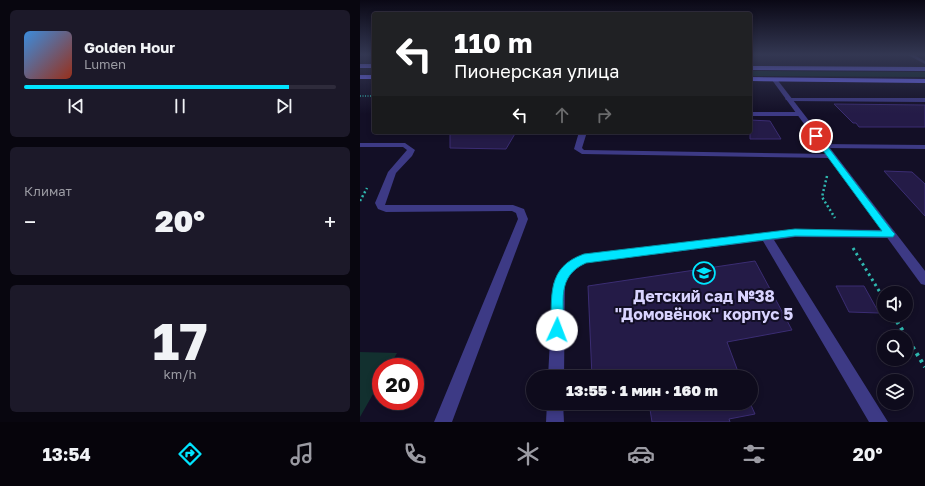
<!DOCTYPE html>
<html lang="ru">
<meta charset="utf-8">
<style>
:root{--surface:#0e0b1c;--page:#1c1929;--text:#f1f3f6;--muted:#9b9ba3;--line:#2e2b3b;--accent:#00e5ff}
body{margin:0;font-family:"Golos Text",sans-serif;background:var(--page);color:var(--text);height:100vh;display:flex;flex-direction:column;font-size:15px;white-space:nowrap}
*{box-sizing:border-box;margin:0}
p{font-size:13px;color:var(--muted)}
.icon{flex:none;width:22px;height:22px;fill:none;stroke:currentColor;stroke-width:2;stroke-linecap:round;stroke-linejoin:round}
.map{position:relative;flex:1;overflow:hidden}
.details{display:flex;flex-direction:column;gap:10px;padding:10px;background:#08060f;width:360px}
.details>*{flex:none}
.top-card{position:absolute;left:12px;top:12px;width:380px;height:122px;border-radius:4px;box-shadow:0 2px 6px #0003,0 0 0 1px var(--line);background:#202124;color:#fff;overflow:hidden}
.fabs{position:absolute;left:517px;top:286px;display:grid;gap:8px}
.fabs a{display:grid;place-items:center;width:36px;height:36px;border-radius:50%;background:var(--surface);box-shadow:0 2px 6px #0003,0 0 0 1px var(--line);font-size:20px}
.speed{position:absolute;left:12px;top:358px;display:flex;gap:8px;font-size:20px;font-weight:700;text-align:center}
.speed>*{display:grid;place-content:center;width:52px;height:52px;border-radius:50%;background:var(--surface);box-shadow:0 2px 6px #0003,0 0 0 1px var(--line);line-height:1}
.speed .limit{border:6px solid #d22;background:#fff;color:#111}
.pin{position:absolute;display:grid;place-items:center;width:34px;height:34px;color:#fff;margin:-17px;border:2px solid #fff;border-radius:50%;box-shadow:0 1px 4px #0007}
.me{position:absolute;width:44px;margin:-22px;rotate:2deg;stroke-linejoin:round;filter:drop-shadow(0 0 3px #0008)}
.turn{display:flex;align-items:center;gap:14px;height:84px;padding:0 16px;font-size:18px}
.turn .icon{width:52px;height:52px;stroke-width:2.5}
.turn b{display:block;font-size:28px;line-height:34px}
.lanes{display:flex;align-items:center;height:38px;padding:0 16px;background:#0003;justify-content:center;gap:20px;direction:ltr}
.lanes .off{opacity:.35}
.big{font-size:30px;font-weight:800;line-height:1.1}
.details .widget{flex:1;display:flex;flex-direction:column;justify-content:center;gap:6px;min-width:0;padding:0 14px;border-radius:6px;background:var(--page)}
.details .dial{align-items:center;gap:0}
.dial b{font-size:52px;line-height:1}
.song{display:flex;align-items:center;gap:12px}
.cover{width:48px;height:48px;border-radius:6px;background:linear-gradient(135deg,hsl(210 70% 55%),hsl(10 70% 35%))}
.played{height:4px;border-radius:2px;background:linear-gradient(90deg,var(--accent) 85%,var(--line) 85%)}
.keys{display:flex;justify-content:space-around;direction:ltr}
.heat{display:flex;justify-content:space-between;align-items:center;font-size:22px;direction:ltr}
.trip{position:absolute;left:166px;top:370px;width:232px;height:40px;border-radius:20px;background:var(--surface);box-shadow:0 2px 6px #0003,0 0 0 1px var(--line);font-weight:800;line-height:40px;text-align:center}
.tabs{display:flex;height:64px;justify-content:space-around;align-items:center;background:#06040b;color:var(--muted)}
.tabs .icon{width:28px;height:28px}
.tabs .current{color:var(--accent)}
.tabs b{font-size:18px;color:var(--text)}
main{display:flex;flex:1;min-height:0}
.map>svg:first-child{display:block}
.green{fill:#12302f}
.building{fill:#241b47;stroke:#3b2d73}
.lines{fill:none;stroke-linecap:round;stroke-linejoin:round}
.path-far3{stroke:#2fb8b0;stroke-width:1.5;stroke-dasharray:1 1.5;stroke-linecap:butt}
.path-far2{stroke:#2fb8b0;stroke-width:2.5;stroke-dasharray:2 2.5;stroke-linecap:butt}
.path-far1{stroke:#2fb8b0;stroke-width:3;stroke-dasharray:2.5 3.5;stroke-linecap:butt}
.path{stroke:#2fb8b0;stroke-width:4;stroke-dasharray:3 4.5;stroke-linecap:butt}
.lane{fill:#3d3a85;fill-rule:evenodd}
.street{fill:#3d3a85;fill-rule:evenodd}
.secondary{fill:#6f6bff;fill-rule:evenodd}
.route{fill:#00e5ff;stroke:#0095a6}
.labels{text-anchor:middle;stroke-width:4;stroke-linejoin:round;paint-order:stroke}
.near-poi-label{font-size:16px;font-weight:bold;fill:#d9d4ff;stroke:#130f26}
</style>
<main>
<section class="details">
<div class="widget">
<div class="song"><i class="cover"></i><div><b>Golden Hour</b><p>Lumen</p></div></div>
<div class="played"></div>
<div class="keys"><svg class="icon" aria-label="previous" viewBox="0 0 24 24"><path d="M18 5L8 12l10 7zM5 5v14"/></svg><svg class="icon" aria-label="pause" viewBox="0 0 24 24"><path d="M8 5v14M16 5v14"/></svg><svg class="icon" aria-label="next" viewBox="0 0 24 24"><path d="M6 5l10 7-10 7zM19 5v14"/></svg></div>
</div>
<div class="widget"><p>Климат</p>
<div class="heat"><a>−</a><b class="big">20°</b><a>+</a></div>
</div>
<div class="widget dial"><b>17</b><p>km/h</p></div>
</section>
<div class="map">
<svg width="565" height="422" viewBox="0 0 565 422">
<rect width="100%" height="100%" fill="#130f26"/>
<!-- green -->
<g class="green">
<path d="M 390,71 L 565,72 L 565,77 L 390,76 Z"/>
<path d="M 0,352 L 37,353 L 29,367 L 21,367 L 21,380 L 0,417 Z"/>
</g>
<!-- building -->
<g class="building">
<path d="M 474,104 L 565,105 L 565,127 L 499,127 L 496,123 L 493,123 Z"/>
<path d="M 390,120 L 410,121 L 421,139 L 390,139 Z"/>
<path d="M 90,132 L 156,132 L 146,149 L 90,148 Z"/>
<path d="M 524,171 L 552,172 L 565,184 L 565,216 Z"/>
<path d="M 395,261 L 432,330 L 367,342 L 380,377 L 232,377 L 228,286 Z"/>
<path d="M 476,286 L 504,286 L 519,313 L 489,312 Z"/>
<path d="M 289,403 L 390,403 L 395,414 L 369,419 L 370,422 L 292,422 Z"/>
</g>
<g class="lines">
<!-- path-far3 -->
<path class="path-far3" d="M 0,96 L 14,96"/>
<!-- path-far2 -->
<g class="path-far2">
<path d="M 467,176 L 462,197 L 475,218"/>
<path d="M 0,201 L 7,188"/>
</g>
<!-- path-far1 -->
<path class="path-far1" d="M 493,248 L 524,299"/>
<!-- path -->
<path class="path" d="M 533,315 L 565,367"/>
<!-- lane -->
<g class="lane">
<path d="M 548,55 L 554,55 L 565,61 L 565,64 Z"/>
<path d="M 426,98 L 565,98 L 565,102 L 428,101 L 425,99 Z"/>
<path d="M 390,112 L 440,112 L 443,114 L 440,116 L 390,116 Z"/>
<path d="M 219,132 L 227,132 L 222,148 L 224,150 L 471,154 L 475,156 L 471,158 L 222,154 L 214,149 Z"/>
<path d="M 0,143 L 45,143 L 55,150 L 52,156 L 36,173 L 25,205 L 153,205 L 164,209 L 168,219 L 92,422 L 74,422 L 158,219 L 156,213 L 152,211 L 26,212 L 18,209 L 15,203 L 28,172 L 47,150 L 43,147 L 0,147 Z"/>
<path d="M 461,144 L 565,145 L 565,149 L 464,148 L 460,146 Z"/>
<path d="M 435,229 L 530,230 L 534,231 L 535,234 L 534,237 L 530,238 L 435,237 L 414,240 L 528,422 L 509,422 L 403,241 L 226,263 C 216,268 209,274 205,284 L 204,377 L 188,377 L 193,284 L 199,272 L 205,265 L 212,260 L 224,254 Z"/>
<path d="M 187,403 L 203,403 L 204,422 L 186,422 Z"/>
</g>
<!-- street -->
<path class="street" d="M 412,78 L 416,78 L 565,271 L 565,285 L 561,284 L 412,80 Z"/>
<!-- secondary -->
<g class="secondary">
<rect x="0" y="64" width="14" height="4"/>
<path d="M 390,66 L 565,67 L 565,71 L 390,70 Z"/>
<rect x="0" y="75" width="14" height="4"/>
<path d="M 390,77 L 565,79 L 565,83 L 390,81 Z"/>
</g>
</g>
<!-- sky -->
<linearGradient id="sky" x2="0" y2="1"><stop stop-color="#0a0815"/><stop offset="0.48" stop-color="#333752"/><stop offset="1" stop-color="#333752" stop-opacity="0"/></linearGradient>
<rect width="565" height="114" fill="url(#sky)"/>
<!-- route -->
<path class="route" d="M 453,134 L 458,134 L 533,232 L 535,234 L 533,237 L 435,236 L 226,263 C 196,276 204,303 204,330 L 202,335 L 197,337 L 193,335 L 191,330 C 192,297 186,267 224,254 L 435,229 L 522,231 L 453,137 Z"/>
<!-- icons -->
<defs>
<g id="school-ring" transform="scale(1.15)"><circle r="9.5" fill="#130f26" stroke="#00e5ff" stroke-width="1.5"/><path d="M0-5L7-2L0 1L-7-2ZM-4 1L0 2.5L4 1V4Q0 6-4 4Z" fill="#00e5ff"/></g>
</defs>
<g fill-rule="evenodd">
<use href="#school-ring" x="344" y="273"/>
</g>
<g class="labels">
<!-- near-poi labels -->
<g class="near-poi-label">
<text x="344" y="302">Детский сад №38<tspan x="344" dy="18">"Домовёнок" корпус 5</tspan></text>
</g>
</g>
</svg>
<div class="fabs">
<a><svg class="icon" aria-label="sound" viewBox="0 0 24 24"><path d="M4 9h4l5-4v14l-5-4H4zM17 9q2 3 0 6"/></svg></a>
<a><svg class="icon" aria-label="search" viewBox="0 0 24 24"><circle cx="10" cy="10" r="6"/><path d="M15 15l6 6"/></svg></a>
<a><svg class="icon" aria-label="layers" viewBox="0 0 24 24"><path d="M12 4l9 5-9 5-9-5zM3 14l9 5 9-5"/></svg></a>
</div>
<div class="speed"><div class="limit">20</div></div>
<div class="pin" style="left:456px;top:136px;background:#d93025"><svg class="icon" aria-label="arrive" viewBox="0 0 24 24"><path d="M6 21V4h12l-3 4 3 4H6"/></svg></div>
<svg class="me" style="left:197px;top:330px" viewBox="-20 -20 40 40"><circle r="19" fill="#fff"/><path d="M0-13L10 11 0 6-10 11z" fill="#00e5ff"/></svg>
<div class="trip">13:55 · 1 мин · 160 m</div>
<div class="top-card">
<div class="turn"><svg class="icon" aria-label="left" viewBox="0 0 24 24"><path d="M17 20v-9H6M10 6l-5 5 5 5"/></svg><div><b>110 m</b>Пионерская улица</div></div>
<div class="lanes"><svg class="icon" aria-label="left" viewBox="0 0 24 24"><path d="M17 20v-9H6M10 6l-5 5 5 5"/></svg><svg class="icon off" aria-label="ahead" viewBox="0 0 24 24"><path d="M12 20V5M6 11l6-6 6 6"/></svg><svg class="icon off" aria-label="right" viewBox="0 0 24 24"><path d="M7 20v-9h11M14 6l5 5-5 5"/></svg></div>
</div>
</div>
</main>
<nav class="tabs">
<b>13:54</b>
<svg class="icon current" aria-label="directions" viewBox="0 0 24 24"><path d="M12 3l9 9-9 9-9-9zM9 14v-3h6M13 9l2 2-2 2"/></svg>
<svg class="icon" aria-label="music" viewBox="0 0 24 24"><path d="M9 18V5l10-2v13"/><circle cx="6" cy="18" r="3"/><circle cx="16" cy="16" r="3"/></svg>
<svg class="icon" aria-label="phone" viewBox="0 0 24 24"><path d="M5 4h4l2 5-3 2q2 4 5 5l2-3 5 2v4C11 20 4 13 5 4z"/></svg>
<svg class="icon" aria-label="climate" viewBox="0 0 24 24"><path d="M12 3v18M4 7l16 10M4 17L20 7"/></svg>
<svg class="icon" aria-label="car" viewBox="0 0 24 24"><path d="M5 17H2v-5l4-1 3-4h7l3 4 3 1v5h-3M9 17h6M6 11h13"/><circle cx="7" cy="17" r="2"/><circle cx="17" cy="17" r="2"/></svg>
<svg class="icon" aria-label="filters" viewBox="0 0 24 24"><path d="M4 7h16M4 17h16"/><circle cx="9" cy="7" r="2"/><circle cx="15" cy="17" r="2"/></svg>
<b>20°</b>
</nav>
